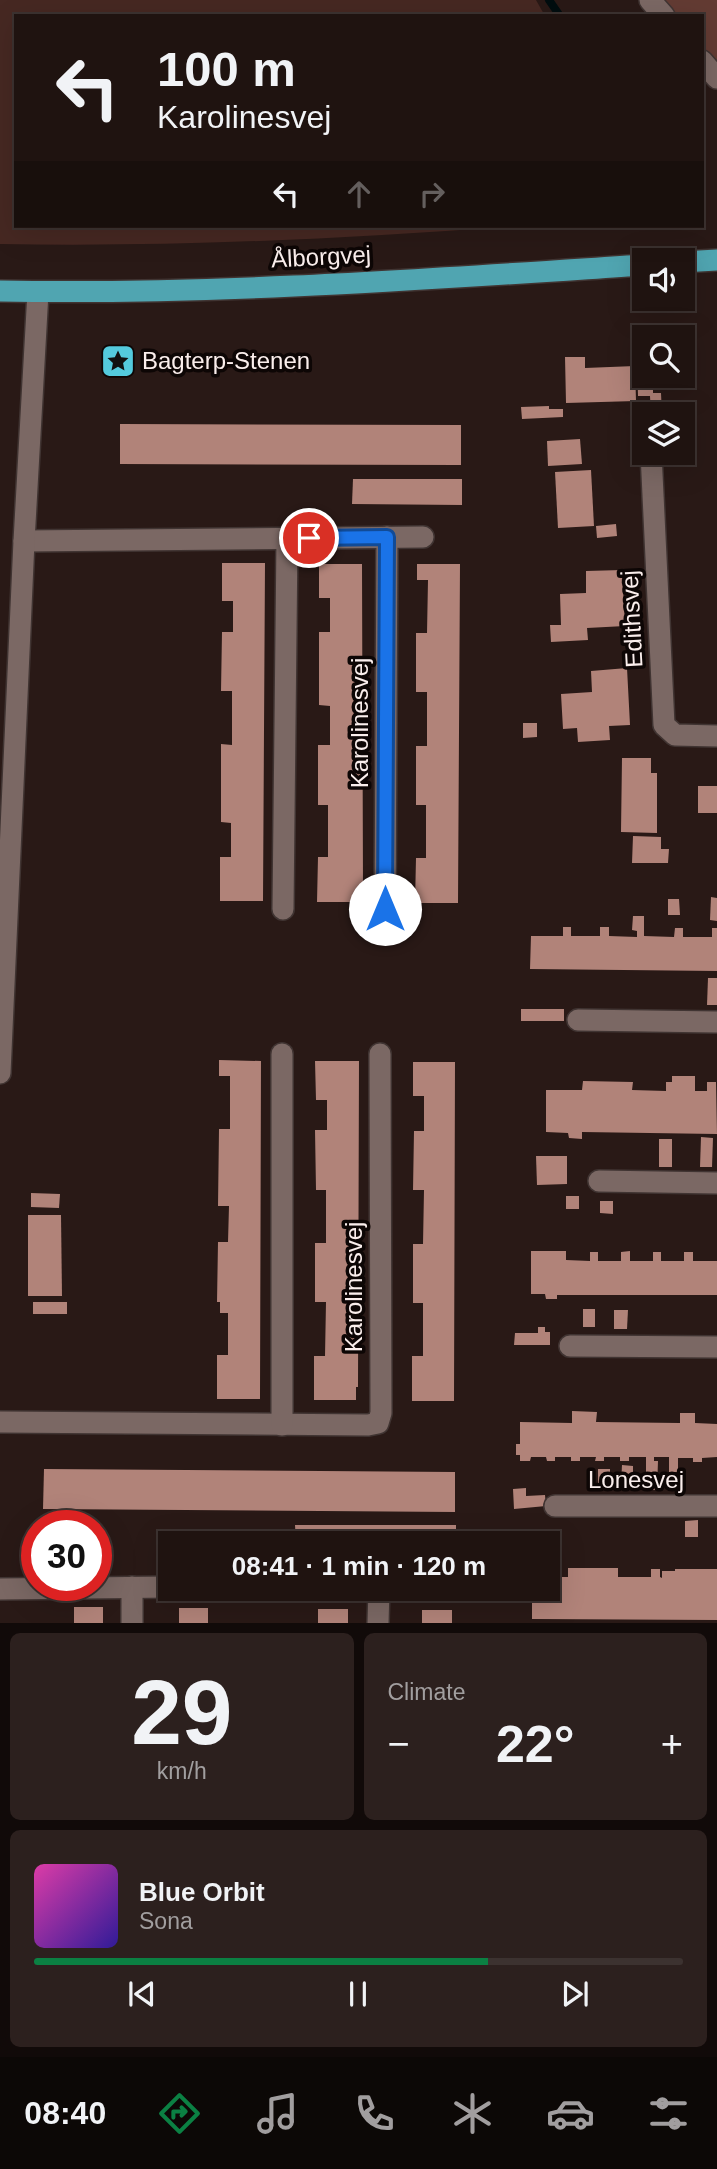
<!DOCTYPE html>
<meta charset="utf-8">
<style>
:root{--surface:#1f1310;--page:#2c201e;--text:#f1f3f6;--muted:#a19e9f;--line:#3c3230;--accent:#0b8043}
body{margin:0;font-family:Arial,sans-serif;background:var(--page);color:var(--text);height:100vh;display:flex;flex-direction:column;font-size:26px;white-space:nowrap}
*{box-sizing:border-box;margin:0}
p{font-size:23px;color:var(--muted)}
.icon{flex:none;width:38px;height:38px;fill:none;stroke:currentColor;stroke-width:2;stroke-linecap:round;stroke-linejoin:round}
.map{position:relative;height:1623px;overflow:hidden}
.side{display:flex;flex-direction:column;gap:10px;padding:10px;background:#110a09;flex:1}
.side>*{flex:none}
.banner{position:absolute;left:14px;top:14px;width:690px;height:214px;border-radius:0px;box-shadow:0 7px 28px #0002,0 0 0 2px var(--line);background:#1f1310;color:var(--text);overflow:hidden}
.fabs{position:absolute;left:632px;top:248px;display:grid;gap:14px}
.fabs a{display:grid;place-items:center;width:63px;height:63px;border-radius:0px;background:var(--surface);box-shadow:0 7px 28px #0002,0 0 0 2px var(--line);font-size:35px}
.speed{position:absolute;left:21px;top:1510px;display:flex;gap:14px;font-size:35px;font-weight:700;text-align:center}
.speed>*{display:grid;place-content:center;width:91px;height:91px;border-radius:50%;background:var(--surface);box-shadow:0 7px 28px #0002,0 0 0 2px var(--line);line-height:1}
.speed .limit{border:10px solid #d22;background:#fff;color:#111}
.pin{position:absolute;display:grid;place-items:center;width:60px;height:60px;color:#fff;margin:-30px;border:4px solid #fff;border-radius:50%;box-shadow:0 2px 7px #0007}
.me{position:absolute;width:77px;margin:-38px;rotate:0deg;stroke-linejoin:round;filter:drop-shadow(0 0 5px #0008)}
.turn{display:flex;align-items:center;gap:24px;height:147px;padding:0 28px;font-size:32px}
.turn .icon{width:91px;height:91px;stroke-width:2.5}
.turn b{display:block;font-size:49px;line-height:60px}
.lanes{display:flex;align-items:center;height:66px;padding:0 28px;background:#0003;justify-content:center;gap:35px;direction:ltr}
.lanes .off{opacity:.35}
.big{font-size:52px;font-weight:800;line-height:1.1}
.side .card{flex:1;display:flex;flex-direction:column;justify-content:center;gap:10px;min-width:0;padding:0 24px;border-radius:10px;background:var(--page)}
.side .dial{align-items:center;gap:0}
.dial b{font-size:91px;line-height:1}
.song{display:flex;align-items:center;gap:21px}
.cover{width:84px;height:84px;border-radius:10px;background:linear-gradient(135deg,hsl(320 70% 55%),hsl(250 70% 35%))}
.played{height:7px;border-radius:4px;background:linear-gradient(90deg,var(--accent) 70%,var(--line) 70%)}
.keys{display:flex;justify-content:space-around;direction:ltr}
.heat{display:flex;justify-content:space-between;align-items:center;font-size:38px;direction:ltr}
.side .tiles{flex:1;display:grid;gap:10px;grid-template-columns:1fr 1fr}
.card:last-child{grid-column:span 2}
.trip{position:absolute;left:158px;top:1531px;width:402px;height:70px;border-radius:0px;background:var(--surface);box-shadow:0 7px 28px #0002,0 0 0 2px var(--line);font-weight:800;line-height:70px;text-align:center}
.tabs{display:flex;height:112px;justify-content:space-around;align-items:center;background:#0c0806;color:var(--muted)}
.tabs .icon{width:49px;height:49px}
.tabs .active{color:var(--accent)}
.tabs b{font-size:32px;color:var(--text)}
.map>svg:first-child{display:block}
.green{fill:#462822}
.forest{fill:#633b33}
.lines{fill:none;stroke-linecap:round;stroke-linejoin:round}
.stream{stroke:#010d0f;stroke-width:8}
.building{fill:#b18379}
.minor-casing{stroke:#403432;stroke-width:24}
.major-casing{stroke:#403432;stroke-width:24}
.minor{stroke:#7b6864;stroke-width:21}
.major{stroke:#50a5b1;stroke-width:21}
.route-casing{stroke:#114b97;stroke-width:18}
.route{stroke:#1a73e8;stroke-width:12}
.labels{text-anchor:middle;stroke-width:7;stroke-linejoin:round;paint-order:stroke}
.street-label{font-size:24px;fill:#faeeec;stroke:#0d0605}
.poi-label{font-size:24px;fill:#faeeec;stroke:#0d0605;text-anchor:start}
</style>
<div class="map">
<svg width="717" height="1623" viewBox="0 0 717 1623">
<rect width="100%" height="100%" fill="#291916"/>
<!-- green -->
<path class="green" d="M 0,0 L 536,0 L 545,16 L 16,16 L 16,226 L 515,226 C 344,239 172,247 0,244 Z"/>
<!-- forest -->
<path class="forest" d="M 662,0 L 717,0 L 717,63 L 702,47 L 702,16 L 674,16 Z"/>
<g class="lines">
<!-- stream -->
<path class="stream" d="M 549,0 L 560,16"/>
</g>
<!-- building -->
<g class="building">
<path d="M 565,357 L 585,357 L 585,368 L 635,366 L 636,401 L 566,403 Z"/>
<path d="M 644,361 L 644,376 L 653,376 L 653,393 L 661,393 L 662,415 L 651,415 L 650,396 L 638,396 L 637,362 Z"/>
<path d="M 549,406 L 549,409 L 563,409 L 563,417 L 522,419 L 521,407 Z"/>
<path d="M 120,424 L 461,425 L 461,465 L 120,464 Z"/>
<path d="M 580,439 L 582,464 L 548,466 L 547,441 Z"/>
<path d="M 591,470 L 594,526 L 558,528 L 555,472 Z"/>
<path d="M 353,479 L 462,479 L 462,505 L 352,504 Z"/>
<path d="M 616,524 L 617,536 L 597,538 L 596,526 Z"/>
<path d="M 222,563 L 265,563 L 263,901 L 220,901 L 220,857 L 231,857 L 231,823 L 221,822 L 221,744 L 232,745 L 232,691 L 221,691 L 222,632 L 233,632 L 233,601 L 222,601 Z"/>
<path d="M 319,564 L 362,564 L 363,889 L 360,889 L 359,902 L 317,902 L 318,857 L 328,857 L 328,805 L 318,805 L 318,745 L 330,745 L 330,706 L 319,705 L 319,632 L 330,632 L 330,598 L 319,598 Z"/>
<path d="M 417,564 L 460,564 L 458,903 L 415,903 L 416,858 L 426,858 L 426,805 L 416,805 L 416,746 L 427,746 L 427,692 L 416,692 L 416,633 L 427,633 L 428,580 L 417,580 Z"/>
<path d="M 622,570 L 625,626 L 587,628 L 588,640 L 551,642 L 550,625 L 561,625 L 560,594 L 586,593 L 586,571 Z"/>
<path d="M 627,668 L 630,725 L 609,726 L 610,740 L 578,742 L 577,728 L 563,729 L 561,694 L 592,692 L 591,671 Z"/>
<path d="M 523,723 L 537,723 L 537,737 L 523,738 Z"/>
<path d="M 622,758 L 651,758 L 651,773 L 657,773 L 657,833 L 621,832 Z"/>
<rect x="698" y="786" width="19" height="27"/>
<path d="M 633,836 L 661,837 L 661,849 L 669,849 L 668,863 L 632,863 Z"/>
<path d="M 711,897 L 717,898 L 717,921 L 710,920 Z"/>
<path d="M 668,899 L 679,899 L 680,915 L 668,915 Z"/>
<path d="M 633,916 L 644,916 L 644,936 L 674,937 L 675,928 L 683,928 L 683,937 L 712,937 L 712,928 L 717,928 L 717,971 L 530,969 L 531,936 L 563,936 L 563,927 L 571,927 L 571,936 L 600,936 L 600,927 L 609,927 L 609,936 L 637,937 L 637,931 L 632,930 Z"/>
<path d="M 708,978 L 717,978 L 717,1005 L 707,1005 Z"/>
<rect x="521" y="1009" width="43" height="12"/>
<path d="M 219,1060 L 261,1061 L 260,1399 L 217,1399 L 217,1355 L 228,1355 L 228,1313 L 220,1313 L 220,1302 L 217,1302 L 218,1242 L 228,1242 L 229,1206 L 218,1206 L 219,1129 L 230,1129 L 230,1076 L 219,1076 Z"/>
<path d="M 315,1061 L 359,1061 L 358,1387 L 356,1387 L 356,1400 L 314,1400 L 314,1356 L 325,1356 L 326,1302 L 315,1302 L 315,1243 L 326,1243 L 326,1190 L 316,1190 L 315,1130 L 327,1130 L 327,1100 L 316,1100 Z"/>
<path d="M 413,1062 L 455,1062 L 454,1401 L 412,1401 L 412,1356 L 423,1356 L 423,1303 L 413,1303 L 413,1244 L 423,1244 L 424,1190 L 413,1190 L 414,1131 L 424,1131 L 424,1096 L 413,1096 Z"/>
<path d="M 672,1076 L 695,1076 L 695,1091 L 707,1091 L 707,1082 L 716,1082 L 717,1134 L 582,1132 L 582,1139 L 569,1138 L 568,1133 L 546,1132 L 546,1090 L 582,1090 L 583,1081 L 633,1082 L 632,1090 L 666,1091 L 666,1082 L 672,1082 Z"/>
<path d="M 701,1137 L 713,1138 L 712,1167 L 700,1167 Z"/>
<rect x="659" y="1139" width="13" height="28"/>
<path d="M 536,1156 L 567,1156 L 567,1184 L 537,1185 Z"/>
<path d="M 31,1193 L 60,1194 L 59,1208 L 31,1207 Z"/>
<rect x="566" y="1196" width="13" height="13"/>
<path d="M 600,1201 L 613,1201 L 613,1214 L 600,1213 Z"/>
<path d="M 28,1215 L 61,1215 L 62,1296 L 28,1296 Z"/>
<path d="M 531,1251 L 566,1251 L 566,1260 L 590,1261 L 590,1252 L 598,1252 L 598,1261 L 621,1261 L 621,1252 L 630,1251 L 630,1261 L 653,1261 L 653,1252 L 661,1252 L 661,1261 L 684,1261 L 684,1252 L 693,1252 L 693,1261 L 717,1261 L 717,1295 L 557,1295 L 557,1299 L 546,1299 L 545,1294 L 531,1294 Z"/>
<rect x="33" y="1302" width="34" height="12"/>
<rect x="583" y="1309" width="12" height="18"/>
<path d="M 614,1310 L 628,1310 L 627,1329 L 614,1329 Z"/>
<path d="M 538,1327 L 545,1327 L 545,1332 L 550,1332 L 550,1345 L 514,1345 L 515,1333 L 538,1333 Z"/>
<path d="M 572,1411 L 597,1412 L 596,1422 L 680,1423 L 680,1413 L 695,1413 L 695,1423 L 717,1424 L 717,1457 L 702,1458 L 702,1462 L 693,1462 L 693,1458 L 678,1458 L 678,1472 L 669,1472 L 669,1457 L 654,1457 L 654,1461 L 658,1461 L 657,1490 L 646,1490 L 646,1457 L 629,1457 L 629,1461 L 620,1461 L 620,1457 L 604,1457 L 604,1461 L 595,1461 L 596,1457 L 580,1457 L 580,1461 L 571,1461 L 571,1457 L 555,1457 L 555,1461 L 547,1461 L 546,1457 L 531,1457 L 530,1461 L 520,1461 L 520,1455 L 516,1455 L 516,1444 L 520,1444 L 520,1422 L 572,1423 Z"/>
<path d="M 622,1465 L 633,1466 L 633,1484 L 621,1484 Z"/>
<path d="M 44,1469 L 455,1472 L 455,1512 L 43,1509 Z"/>
<rect x="598" y="1469" width="12" height="18"/>
<path d="M 526,1488 L 526,1496 L 545,1495 L 546,1506 L 514,1509 L 513,1489 Z"/>
<path d="M 698,1520 L 698,1537 L 685,1537 L 685,1521 Z"/>
<path d="M 295,1525 L 456,1525 L 456,1544 L 296,1544 Z"/>
<path d="M 568,1568 L 618,1568 L 618,1577 L 651,1577 L 651,1569 L 660,1569 L 660,1577 L 662,1578 L 662,1571 L 675,1571 L 675,1569 L 717,1569 L 717,1620 L 532,1619 L 532,1589 L 548,1589 L 548,1577 L 568,1577 Z"/>
<rect x="425" y="1589" width="24" height="12"/>
<rect x="74" y="1607" width="29" height="16"/>
<rect x="179" y="1608" width="29" height="15"/>
<rect x="318" y="1609" width="30" height="14"/>
<rect x="422" y="1610" width="30" height="13"/>
</g>
<g class="lines">
<!-- minor casing -->
<g class="minor-casing">
<g id="minor">
<path d="M 650,0 L 664,16"/>
<path d="M 702,61 L 717,78"/>
<path d="M 651,453 L 664,725 L 675,735 L 717,736"/>
<path d="M 24,541 L 423,537"/>
<path d="M 283,909 L 287,539"/>
<path d="M 385,909 L 387,537"/>
<path d="M 578,1020 L 717,1022"/>
<path d="M 0,1073 L 24,541 L 38,292"/>
<path d="M 599,1181 L 717,1183"/>
<path d="M 570,1346 L 717,1347"/>
<path d="M 0,1422 L 368,1425 L 378,1423 L 381,1413 L 380,1054"/>
<path d="M 282,1425 L 282,1054"/>
<path d="M 555,1506 L 717,1506"/>
<path d="M 0,1589 L 170,1587"/>
<path d="M 132,1623 L 132,1587"/>
<path d="M 378,1623 L 379,1589"/>
</g>
</g>
<!-- major casing -->
<g class="major-casing">
<g id="major">
<path d="M 682,262 L 717,260"/>
<path d="M 0,291 C 215,295 430,279 644,265"/>
</g>
</g>
<!-- minor -->
<use href="#minor" class="minor"/>
<!-- major -->
<use href="#major" class="major"/>
</g>
<g class="lines">
<!-- route casing -->
<g class="route-casing">
<path id="route" d="M 309,538 L 387,537 L 385,909"/>
</g>
<!-- route -->
<use href="#route" class="route"/>
</g>
<!-- icons -->
<defs>
<g id="sight-square" transform="scale(1.75)"><rect x="-9" y="-9" width="18" height="18" rx="4" fill="#54cadd" stroke="#0d0605"/><path d="M0-6L1.8-2.2L6-1.7L2.9 1.2L3.7 5.4L0 3.3L-3.7 5.4L-2.9 1.2L-6-1.7L-1.8-2.2Z" fill="#111"/></g>
</defs>
<g fill-rule="evenodd">
<use href="#sight-square" x="118" y="361"/>
</g>
<g class="labels">
<!-- street labels -->
<g class="street-label">
<text transform="translate(321 257) rotate(-3)" y="8">Ålborgvej</text>
<text transform="translate(632 619) rotate(-93)" y="8">Edithsvej</text>
<text transform="translate(360 723) rotate(-90)" y="8">Karolinesvej</text>
<text transform="translate(354 1287) rotate(-90)" y="8">Karolinesvej</text>
<text x="636" y="1488">Lonesvej</text>
</g>
<!-- poi labels -->
<g class="poi-label">
<text x="142" y="369">Bagterp-Stenen</text>
</g>
</g>
</svg>
<div class="fabs">
<a><svg class="icon" aria-label="sound" viewBox="0 0 24 24"><path d="M4 9h4l5-4v14l-5-4H4zM17 9q2 3 0 6"/></svg></a>
<a><svg class="icon" aria-label="search" viewBox="0 0 24 24"><circle cx="10" cy="10" r="6"/><path d="M15 15l6 6"/></svg></a>
<a><svg class="icon" aria-label="layers" viewBox="0 0 24 24"><path d="M12 4l9 5-9 5-9-5zM3 14l9 5 9-5"/></svg></a>
</div>
<div class="speed"><div class="limit">30</div></div>
<div class="pin" style="left:309px;top:538px;background:#d93025"><svg class="icon" aria-label="arrive" viewBox="0 0 24 24"><path d="M6 21V4h12l-3 4 3 4H6"/></svg></div>
<svg class="me" style="left:385px;top:909px" viewBox="-20 -20 40 40"><circle r="19" fill="#fff"/><path d="M0-13L10 11 0 6-10 11z" fill="#1a73e8"/></svg>
<div class="trip">08:41 · 1 min · 120 m</div>
<div class="banner">
<div class="turn"><svg class="icon" aria-label="left" viewBox="0 0 24 24"><path d="M17 20v-9H6M10 6l-5 5 5 5"/></svg><div><b>100 m</b>Karolinesvej</div></div>
<div class="lanes"><svg class="icon" aria-label="left" viewBox="0 0 24 24"><path d="M17 20v-9H6M10 6l-5 5 5 5"/></svg><svg class="icon off" aria-label="ahead" viewBox="0 0 24 24"><path d="M12 20V5M6 11l6-6 6 6"/></svg><svg class="icon off" aria-label="right" viewBox="0 0 24 24"><path d="M7 20v-9h11M14 6l5 5-5 5"/></svg></div>
</div>
</div>
<section class="side">
<div class="tiles">
<div class="card dial"><b>29</b><p>km/h</p></div>
<div class="card"><p>Climate</p>
<div class="heat"><a>−</a><b class="big">22°</b><a>+</a></div>
</div>
<div class="card">
<div class="song"><i class="cover"></i><div><b>Blue Orbit</b><p>Sona</p></div></div>
<div class="played"></div>
<div class="keys"><svg class="icon" aria-label="previous" viewBox="0 0 24 24"><path d="M18 5L8 12l10 7zM5 5v14"/></svg><svg class="icon" aria-label="pause" viewBox="0 0 24 24"><path d="M8 5v14M16 5v14"/></svg><svg class="icon" aria-label="next" viewBox="0 0 24 24"><path d="M6 5l10 7-10 7zM19 5v14"/></svg></div>
</div>
</div>
</section>
<nav class="tabs">
<b>08:40</b>
<svg class="icon active" aria-label="directions" viewBox="0 0 24 24"><path d="M12 3l9 9-9 9-9-9zM9 14v-3h6M13 9l2 2-2 2"/></svg>
<svg class="icon" aria-label="music" viewBox="0 0 24 24"><path d="M9 18V5l10-2v13"/><circle cx="6" cy="18" r="3"/><circle cx="16" cy="16" r="3"/></svg>
<svg class="icon" aria-label="phone" viewBox="0 0 24 24"><path d="M5 4h4l2 5-3 2q2 4 5 5l2-3 5 2v4C11 20 4 13 5 4z"/></svg>
<svg class="icon" aria-label="climate" viewBox="0 0 24 24"><path d="M12 3v18M4 7l16 10M4 17L20 7"/></svg>
<svg class="icon" aria-label="car" viewBox="0 0 24 24"><path d="M5 17H2v-5l4-1 3-4h7l3 4 3 1v5h-3M9 17h6M6 11h13"/><circle cx="7" cy="17" r="2"/><circle cx="17" cy="17" r="2"/></svg>
<svg class="icon" aria-label="filters" viewBox="0 0 24 24"><path d="M4 7h16M4 17h16"/><circle cx="9" cy="7" r="2"/><circle cx="15" cy="17" r="2"/></svg>
</nav>
